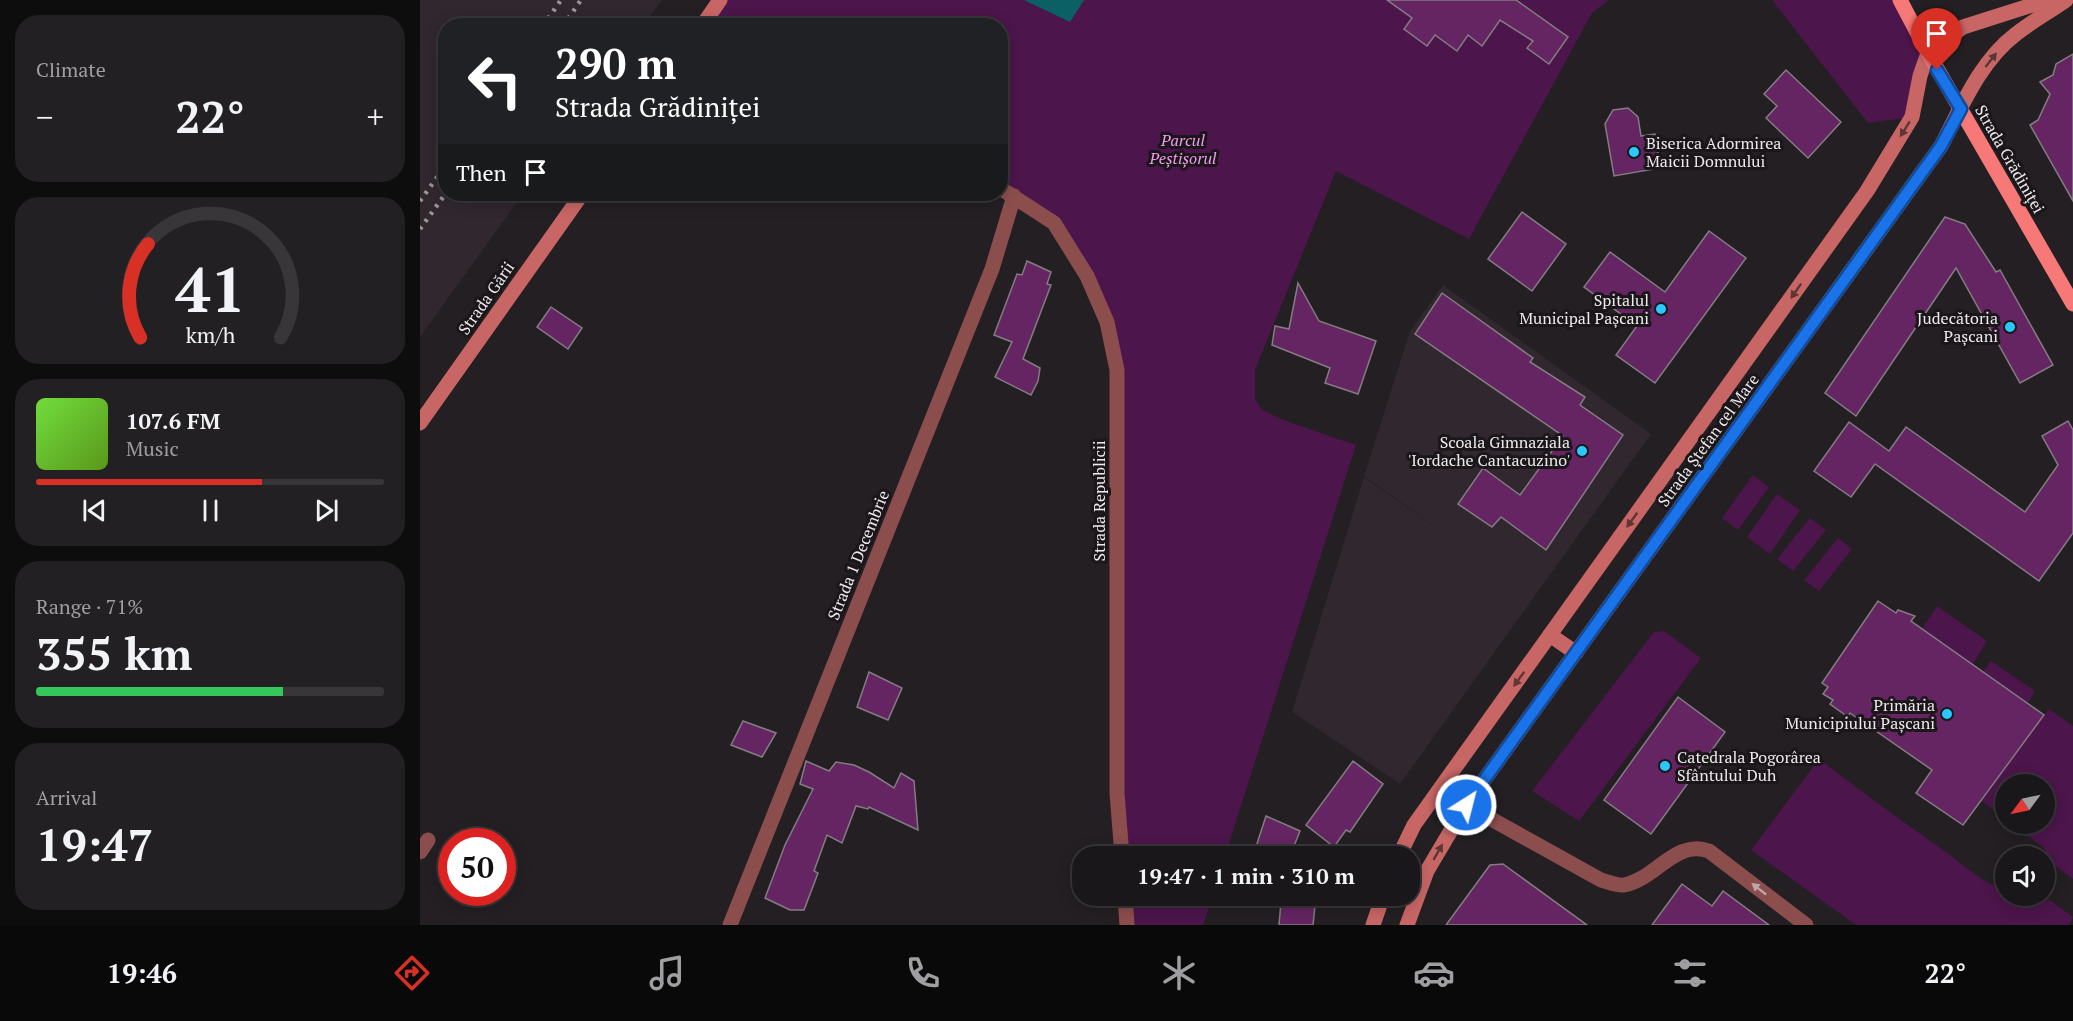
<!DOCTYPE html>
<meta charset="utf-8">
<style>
:root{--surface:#1a171a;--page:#232023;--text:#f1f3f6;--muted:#9f9fa2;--line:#383639;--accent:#d93025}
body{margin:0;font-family:"PT Serif",serif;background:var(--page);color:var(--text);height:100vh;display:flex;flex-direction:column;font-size:22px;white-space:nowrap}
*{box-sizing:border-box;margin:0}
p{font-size:20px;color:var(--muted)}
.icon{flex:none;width:33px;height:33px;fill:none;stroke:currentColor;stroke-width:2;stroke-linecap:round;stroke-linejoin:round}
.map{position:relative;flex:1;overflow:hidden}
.details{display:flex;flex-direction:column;gap:15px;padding:15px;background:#0e0d0e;width:420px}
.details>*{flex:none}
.top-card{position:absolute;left:18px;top:18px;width:570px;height:183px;border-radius:24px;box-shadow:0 3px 15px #0003,0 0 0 2px var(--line);background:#202124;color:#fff;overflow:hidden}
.needle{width:39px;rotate:237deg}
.tools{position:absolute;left:1575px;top:774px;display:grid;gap:12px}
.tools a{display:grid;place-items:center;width:60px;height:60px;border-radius:50%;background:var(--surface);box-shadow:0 3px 15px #0003,0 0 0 2px var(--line);font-size:30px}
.speed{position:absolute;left:18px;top:828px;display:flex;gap:12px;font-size:30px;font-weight:700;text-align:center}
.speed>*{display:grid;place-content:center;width:78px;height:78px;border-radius:50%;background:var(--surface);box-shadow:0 3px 15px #0003,0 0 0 2px var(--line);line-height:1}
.speed .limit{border:9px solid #d22;background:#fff;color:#111}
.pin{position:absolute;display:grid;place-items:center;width:51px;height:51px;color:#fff;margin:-62px -26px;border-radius:50% 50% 50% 0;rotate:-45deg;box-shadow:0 0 6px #0007}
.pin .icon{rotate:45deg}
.me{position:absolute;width:66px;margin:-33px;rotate:36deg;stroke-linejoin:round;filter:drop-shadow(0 0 4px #0008)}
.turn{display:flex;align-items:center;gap:21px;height:126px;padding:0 18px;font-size:27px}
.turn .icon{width:78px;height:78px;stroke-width:2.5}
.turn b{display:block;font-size:42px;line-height:51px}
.then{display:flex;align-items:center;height:57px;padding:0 18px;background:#0003;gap:12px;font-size:22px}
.big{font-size:45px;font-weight:700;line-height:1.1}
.details .widget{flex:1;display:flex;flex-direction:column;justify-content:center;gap:9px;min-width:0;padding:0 21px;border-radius:24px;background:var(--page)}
.details .dial{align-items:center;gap:0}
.dial svg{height:156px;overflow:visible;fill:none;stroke:var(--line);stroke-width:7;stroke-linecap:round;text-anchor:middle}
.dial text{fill:var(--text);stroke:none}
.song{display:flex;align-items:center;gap:18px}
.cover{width:72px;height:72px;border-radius:9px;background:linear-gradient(135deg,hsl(100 70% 55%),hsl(90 70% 35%))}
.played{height:6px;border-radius:3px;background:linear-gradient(90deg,var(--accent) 65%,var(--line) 65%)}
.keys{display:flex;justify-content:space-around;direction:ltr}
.heat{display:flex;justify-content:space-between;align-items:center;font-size:33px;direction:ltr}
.charge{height:9px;border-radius:4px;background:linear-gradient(90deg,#34c759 71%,var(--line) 0)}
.trip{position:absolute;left:652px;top:846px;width:348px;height:60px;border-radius:24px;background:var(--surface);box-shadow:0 3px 15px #0003,0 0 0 2px var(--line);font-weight:700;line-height:60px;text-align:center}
.tab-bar{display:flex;height:96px;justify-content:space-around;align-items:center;background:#0a090a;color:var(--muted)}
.tab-bar .icon{width:42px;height:42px}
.tab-bar .on{color:var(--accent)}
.tab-bar b{font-size:27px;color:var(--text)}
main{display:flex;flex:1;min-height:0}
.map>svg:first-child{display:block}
.built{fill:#30272f}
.green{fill:#4c154b}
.water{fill:#0a6065}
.building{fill:#642562;stroke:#837d82;stroke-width:1.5}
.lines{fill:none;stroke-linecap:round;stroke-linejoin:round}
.street{stroke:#8b4e4d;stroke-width:15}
.secondary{stroke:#c76665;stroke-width:15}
.primary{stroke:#f67877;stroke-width:15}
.rail{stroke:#999599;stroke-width:4.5;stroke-dasharray:3 6;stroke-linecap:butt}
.oneway{fill:#5f3637}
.oneway2{fill:#c1a4a5}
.route-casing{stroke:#114b97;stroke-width:15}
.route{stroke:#1a73e8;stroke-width:10}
.poi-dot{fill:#29c8ff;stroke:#1a1619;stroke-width:2}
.labels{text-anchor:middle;stroke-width:6;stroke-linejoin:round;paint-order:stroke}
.park-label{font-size:16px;font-style:italic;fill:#f59aef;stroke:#1a1619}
.poi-label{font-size:16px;fill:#edeaed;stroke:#1a1619;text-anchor:end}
.street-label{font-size:16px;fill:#edeaed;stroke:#1a1619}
</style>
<main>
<section class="details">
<div class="widget"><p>Climate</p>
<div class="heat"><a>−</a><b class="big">22°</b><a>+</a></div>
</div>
<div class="widget dial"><svg viewBox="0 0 100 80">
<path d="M14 69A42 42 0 1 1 86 69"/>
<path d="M14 69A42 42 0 0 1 18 21" stroke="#d93025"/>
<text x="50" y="56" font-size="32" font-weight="700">41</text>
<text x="50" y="72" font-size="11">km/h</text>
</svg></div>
<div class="widget">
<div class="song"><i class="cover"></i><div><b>107.6 FM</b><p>Music</p></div></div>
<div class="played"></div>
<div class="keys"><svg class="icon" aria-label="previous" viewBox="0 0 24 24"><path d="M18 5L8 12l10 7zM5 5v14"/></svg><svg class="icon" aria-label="pause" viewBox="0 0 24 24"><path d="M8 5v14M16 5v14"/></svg><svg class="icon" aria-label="next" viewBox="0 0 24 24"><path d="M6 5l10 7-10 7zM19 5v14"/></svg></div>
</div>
<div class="widget"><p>Range · 71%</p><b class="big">355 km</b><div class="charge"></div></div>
<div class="widget"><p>Arrival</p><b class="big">19:47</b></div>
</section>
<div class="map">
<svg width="1653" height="925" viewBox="0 0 1653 925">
<rect width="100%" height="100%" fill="#231f23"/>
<!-- built -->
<g class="built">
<path d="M 0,0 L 242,0 L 224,25 L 26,26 L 26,194 L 103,194 L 0,337 Z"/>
<path d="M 1023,285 L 1231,434 L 980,784 L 872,712 L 944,477 L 1031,538 L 944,476 L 990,331 Z"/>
</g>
<!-- green -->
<g class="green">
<path d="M 300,0 L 1189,0 L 1172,13 L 1049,239 L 916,171 L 835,370 L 835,399 L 842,410 L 866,421 L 936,445 L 805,856 L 702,856 L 697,370 L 687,322 L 634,223 L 581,188 L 580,26 L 282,26 Z"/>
<path d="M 1352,0 L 1480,0 L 1508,53 L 1492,117 L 1448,123 Z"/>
<path d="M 1333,475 L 1349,487 L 1318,530 L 1302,518 Z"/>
<path d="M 1357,494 L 1380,510 L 1350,554 L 1327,537 Z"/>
<path d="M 1390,518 L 1406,530 L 1373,571 L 1357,559 Z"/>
<path d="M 1418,538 L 1432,549 L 1399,591 L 1384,580 Z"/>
<path d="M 1517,606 L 1567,641 L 1553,664 L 1502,629 Z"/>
<path d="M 1244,631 L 1281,658 L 1159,821 L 1112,791 L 1234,632 Z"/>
<path d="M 1571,661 L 1615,691 L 1608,703 L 1563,672 Z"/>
<path d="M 1629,709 L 1653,726 L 1653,879 L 1631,863 L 1623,847 L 1592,824 L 1624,824 L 1624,784 L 1586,784 L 1585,819 L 1562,801 Z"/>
<path d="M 1399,759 C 1442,792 1486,824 1530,855 C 1546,867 1566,886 1585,888 L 1586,896 L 1624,896 L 1653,917 L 1649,925 L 1436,925 L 1331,850 Z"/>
<path d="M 705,896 L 793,896 L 783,925 L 707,925 Z"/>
</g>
<!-- water -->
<path class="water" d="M 604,0 L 664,0 L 650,22 Z"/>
<!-- building -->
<g class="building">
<path d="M 967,0 L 1096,0 L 1148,37 L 1129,64 L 1107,48 L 1113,41 L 1080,20 L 1062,46 L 1048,35 L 1037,51 L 1015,35 L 1007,46 L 984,29 L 992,18 Z"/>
<path d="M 1653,54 L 1653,201 L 1610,125 L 1618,120 L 1630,94 L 1620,82 L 1633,75 L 1636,64 Z"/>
<path d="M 1366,70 L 1421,122 L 1388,158 L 1346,118 L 1357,106 L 1344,94 Z"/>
<path d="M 1208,108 L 1218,117 L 1221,136 L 1235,134 L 1240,168 L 1194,176 L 1185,124 L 1193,110 Z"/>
<path d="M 1102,212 L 1146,244 L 1112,291 L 1068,259 Z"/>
<path d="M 1525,217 L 1545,224 L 1576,272 L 1580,270 L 1633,365 L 1600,383 L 1536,268 L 1436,416 L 1405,393 Z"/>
<path d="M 1289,231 L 1326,258 L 1235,383 L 1196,355 L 1217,326 L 1164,287 L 1190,252 L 1245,292 Z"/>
<path d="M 607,261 L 631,272 L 627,284 L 631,285 L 603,359 L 620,368 L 618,381 L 611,395 L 575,377 L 592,342 L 574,335 L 597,274 L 602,275 Z"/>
<path d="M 878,283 L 899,321 L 956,341 L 938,394 L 905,383 L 910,368 L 852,345 L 855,326 L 869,329 Z"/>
<path d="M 1022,293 L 1113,358 L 1110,362 L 1165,397 L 1160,405 L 1203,435 L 1126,550 L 1081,517 L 1072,527 L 1038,504 L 1063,468 L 1100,495 L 1143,436 L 995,334 Z"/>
<path d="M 131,307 L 162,328 L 148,349 L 117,327 Z"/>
<path d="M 1648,421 L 1653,430 L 1653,533 L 1619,581 L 1455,464 L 1431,497 L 1394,471 L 1429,422 L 1469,451 L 1486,427 L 1605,512 L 1638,465 L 1622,436 Z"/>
<path d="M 1458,601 L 1476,613 L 1478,610 L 1495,616 L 1491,621 L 1624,715 L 1543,825 L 1496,793 L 1512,770 L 1430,713 L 1428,717 L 1410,704 L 1413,700 L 1403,694 L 1408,687 L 1402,683 Z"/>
<path d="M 449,672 L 482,688 L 468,720 L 437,707 Z"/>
<path d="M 1258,697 L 1305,732 L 1231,834 L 1184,800 Z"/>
<path d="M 323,721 L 356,733 L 342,757 L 311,745 Z"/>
<path d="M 386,761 L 409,771 L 416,762 L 434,765 L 449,772 L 474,788 L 481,773 L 494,781 L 498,830 L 449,807 L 448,809 L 436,806 L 422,843 L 407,835 L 394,871 L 398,873 L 384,910 L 370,910 L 345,898 L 365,845 L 393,789 L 380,784 Z"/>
<path d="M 933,761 L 963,784 L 930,832 L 926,830 L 914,847 L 886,825 Z"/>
<path d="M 846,816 L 880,831 L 870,856 L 833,856 Z"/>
<path d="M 1083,864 L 1167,925 L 1026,925 L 1070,865 Z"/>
<path d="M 1262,884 L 1292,906 L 1303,891 L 1349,925 L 1232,925 Z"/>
<path d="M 861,902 L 895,906 L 893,925 L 859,925 Z"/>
</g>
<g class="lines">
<!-- street -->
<g class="street">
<path d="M 580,188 L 634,223 L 667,276 L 687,322 L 697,370 L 697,793 L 702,856"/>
<path d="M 1046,805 L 1181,880 C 1188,882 1197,886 1204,885 C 1236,879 1255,839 1289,851 L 1386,925"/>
<path d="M 0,852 L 8,840"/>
<path d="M 705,896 L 707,925"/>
<path d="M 310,925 L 572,269 L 594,196"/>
</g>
<!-- secondary -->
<g class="secondary">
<path d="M 282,26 L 300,0"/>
<path d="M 0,423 L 162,194"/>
<path d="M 1130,635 L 1156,653"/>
<path d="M 979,856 L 994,825 L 1447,191 L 1492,117 L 1500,76 L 1508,53 L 1543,27 L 1628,0"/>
<path d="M 953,925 L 963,896"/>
<path d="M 987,925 L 1007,871 L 1046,805 L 1521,146 C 1541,108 1560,61 1596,34 C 1611,22 1629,12 1646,0"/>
</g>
<!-- primary -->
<path class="primary" d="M 1480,0 L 1508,53 L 1653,304"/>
<!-- rail -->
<g class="rail">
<path d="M 123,26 L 141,0"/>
<path d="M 143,26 L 161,0"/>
<path d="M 0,201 L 26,165"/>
<path d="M 0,229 L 26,193"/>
</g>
</g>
<!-- one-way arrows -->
<defs><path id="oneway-solid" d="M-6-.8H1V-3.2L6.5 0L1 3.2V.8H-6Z" transform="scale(1.5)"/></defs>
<g class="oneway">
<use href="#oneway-solid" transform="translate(1571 60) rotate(-52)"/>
<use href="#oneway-solid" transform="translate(1485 129) rotate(122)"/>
<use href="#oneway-solid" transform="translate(1376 291) rotate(125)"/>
<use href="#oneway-solid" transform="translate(1212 520) rotate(126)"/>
<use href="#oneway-solid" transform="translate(1099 679) rotate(126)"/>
<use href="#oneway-solid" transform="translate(1018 852) rotate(-60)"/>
</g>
<use class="oneway2" href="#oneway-solid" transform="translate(1339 889) rotate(-142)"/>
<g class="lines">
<!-- route casing -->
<g class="route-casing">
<path id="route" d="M 1046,805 L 1521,146 L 1541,109 L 1517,70"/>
</g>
<!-- route -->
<use href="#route" class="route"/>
</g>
<!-- markers -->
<g class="poi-dot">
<circle cx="1214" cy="152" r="6"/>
<circle cx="1241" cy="309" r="6"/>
<circle cx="1590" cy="327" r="6"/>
<circle cx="1162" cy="451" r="6"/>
<circle cx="1527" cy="714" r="6"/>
<circle cx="1245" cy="766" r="6"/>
</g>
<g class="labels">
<!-- park labels -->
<g class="park-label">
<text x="763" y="146">Parcul<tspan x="763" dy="18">Peștișorul</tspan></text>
</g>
<!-- poi labels -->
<g class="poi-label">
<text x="1226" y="149" text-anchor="start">Biserica Adormirea<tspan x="1226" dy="18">Maicii Domnului</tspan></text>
<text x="1229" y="306">Spitalul<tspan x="1229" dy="18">Municipal Pașcani</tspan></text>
<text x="1578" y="324">Judecătoria<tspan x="1578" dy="18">Pașcani</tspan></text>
<text x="1150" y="448">Scoala Gimnaziala<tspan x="1150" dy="18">'Iordache Cantacuzino'</tspan></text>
<text x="1515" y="711">Primăria<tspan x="1515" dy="18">Municipiului Pașcani</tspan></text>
<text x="1257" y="763" text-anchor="start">Catedrala Pogorârea<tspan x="1257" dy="18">Sfântului Duh</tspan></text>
</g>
<!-- street labels -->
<g class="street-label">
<text transform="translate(1590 159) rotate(60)" y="6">Strada Grădiniței</text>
<text transform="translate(66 298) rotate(-55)" y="6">Strada Gării</text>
<text transform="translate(1288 440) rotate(-54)" y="6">Strada Ștefan cel Mare</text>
<text transform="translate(679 501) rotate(-90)" y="6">Strada Republicii</text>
<text transform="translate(438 555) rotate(-68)" y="6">Strada 1 Decembrie</text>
</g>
</g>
</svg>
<div class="tools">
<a><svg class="needle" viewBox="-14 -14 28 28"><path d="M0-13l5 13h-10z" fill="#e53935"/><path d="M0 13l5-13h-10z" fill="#9f9fa2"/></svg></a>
<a><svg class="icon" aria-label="sound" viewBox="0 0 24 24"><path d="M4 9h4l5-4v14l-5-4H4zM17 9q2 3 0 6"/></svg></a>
</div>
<div class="speed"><div class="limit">50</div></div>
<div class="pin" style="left:1517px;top:70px;background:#d93025"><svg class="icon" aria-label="arrive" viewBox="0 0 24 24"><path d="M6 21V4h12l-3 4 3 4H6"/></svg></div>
<svg class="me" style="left:1046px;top:805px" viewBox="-20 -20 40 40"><circle r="17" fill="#1a73e8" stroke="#fff" stroke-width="3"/><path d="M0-11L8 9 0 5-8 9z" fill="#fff"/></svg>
<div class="trip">19:47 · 1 min · 310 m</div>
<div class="top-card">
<div class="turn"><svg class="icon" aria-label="left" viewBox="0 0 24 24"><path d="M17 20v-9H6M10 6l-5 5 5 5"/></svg><div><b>290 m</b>Strada Grădiniței</div></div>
<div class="then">Then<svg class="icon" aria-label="arrive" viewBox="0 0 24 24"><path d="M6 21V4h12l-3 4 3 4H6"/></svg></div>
</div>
</div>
</main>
<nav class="tab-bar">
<b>19:46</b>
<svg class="icon on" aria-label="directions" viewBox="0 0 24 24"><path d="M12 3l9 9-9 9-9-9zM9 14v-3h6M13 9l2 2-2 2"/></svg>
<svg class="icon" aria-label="music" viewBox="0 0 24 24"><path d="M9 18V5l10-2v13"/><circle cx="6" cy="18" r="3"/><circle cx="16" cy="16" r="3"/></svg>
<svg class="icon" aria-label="phone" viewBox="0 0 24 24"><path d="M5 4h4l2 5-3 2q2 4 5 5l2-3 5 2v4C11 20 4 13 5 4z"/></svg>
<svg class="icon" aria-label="climate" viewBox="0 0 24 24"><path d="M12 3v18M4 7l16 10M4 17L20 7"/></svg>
<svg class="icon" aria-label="car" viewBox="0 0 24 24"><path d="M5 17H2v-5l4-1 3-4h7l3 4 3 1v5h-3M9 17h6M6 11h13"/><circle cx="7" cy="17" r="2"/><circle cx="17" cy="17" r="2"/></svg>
<svg class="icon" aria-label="filters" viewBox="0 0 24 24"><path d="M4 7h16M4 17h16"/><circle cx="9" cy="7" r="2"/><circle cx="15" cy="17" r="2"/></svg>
<b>22°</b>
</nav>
